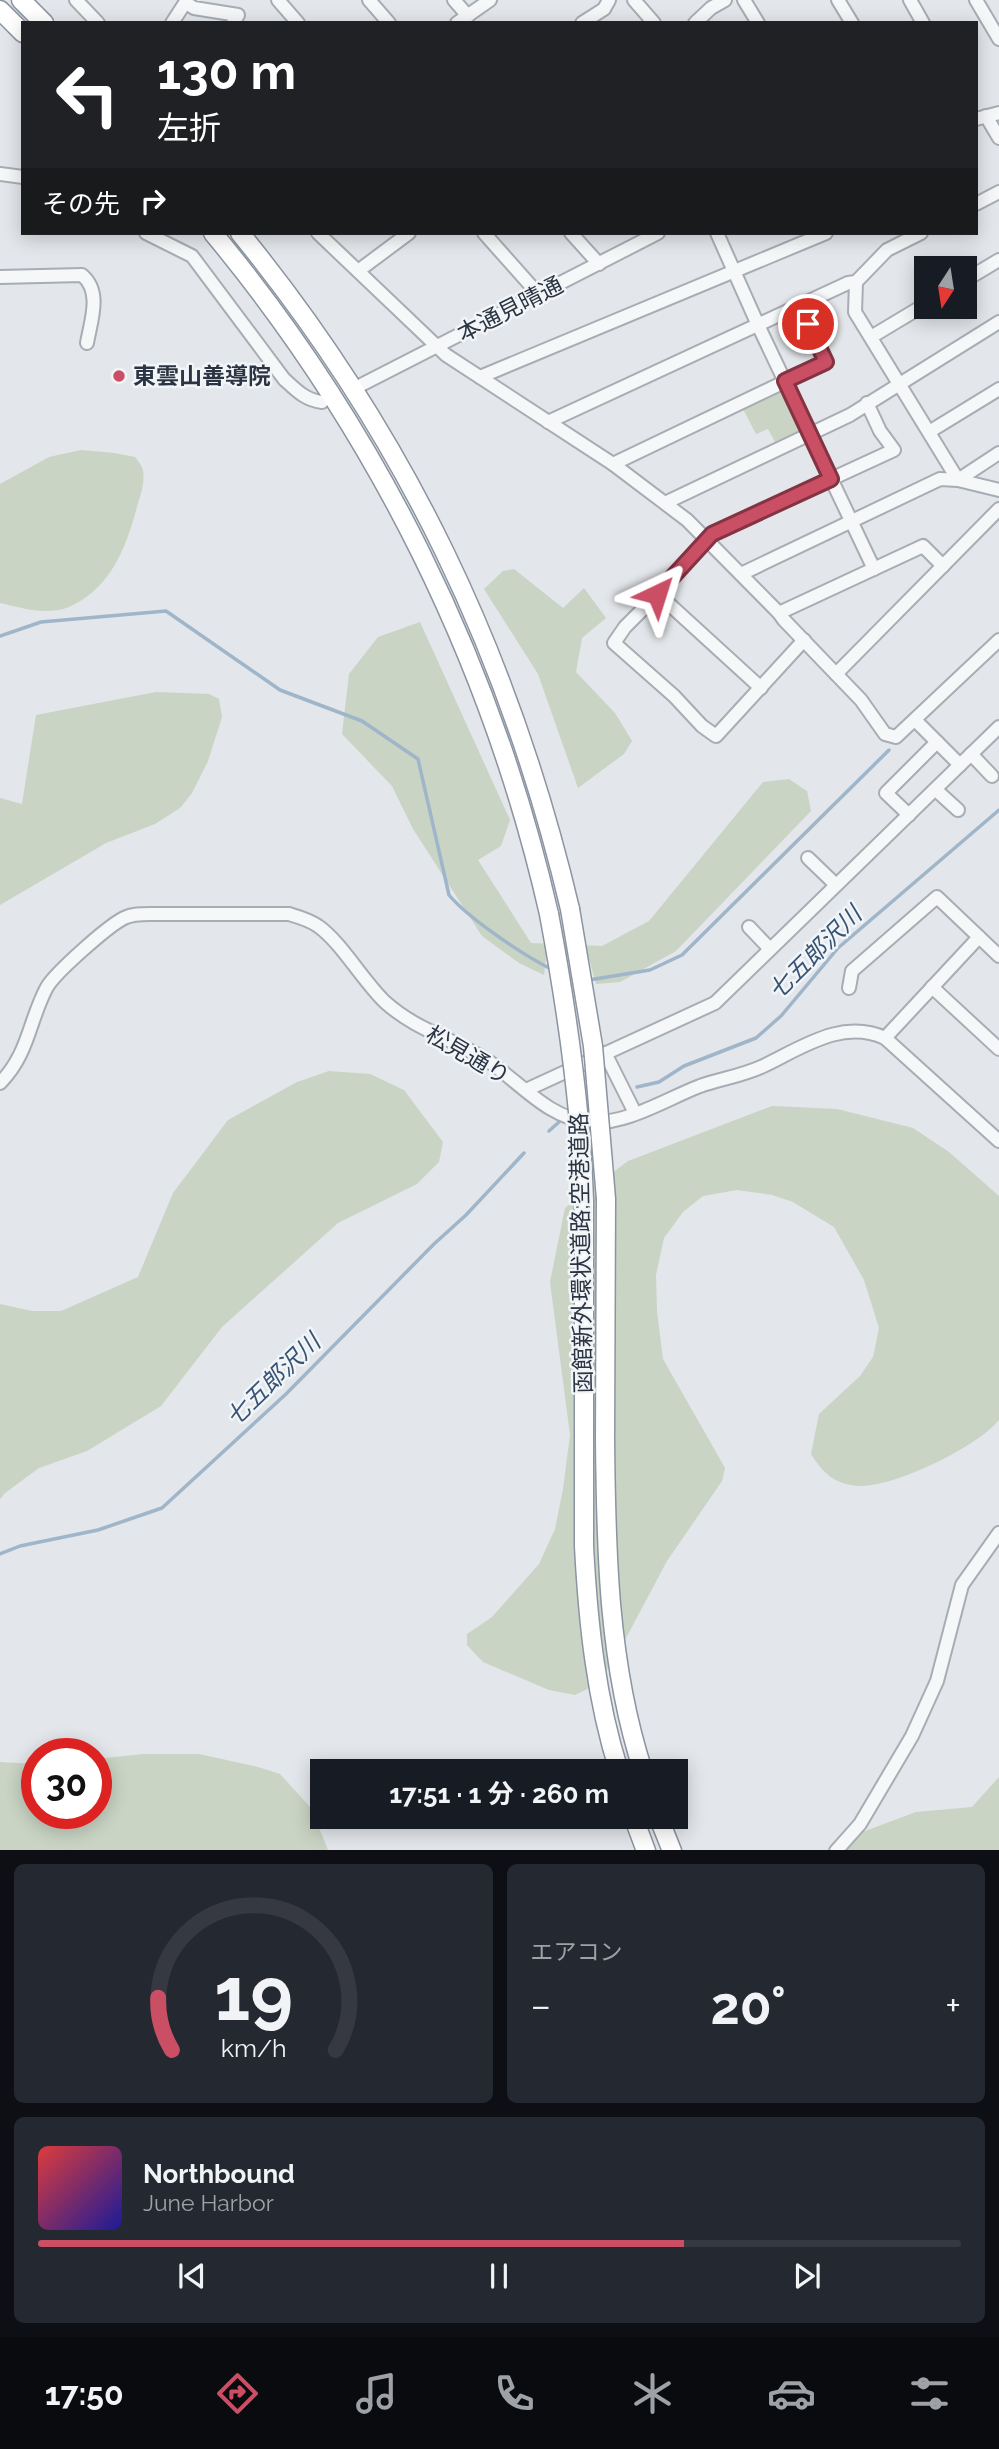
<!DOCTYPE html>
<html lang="ja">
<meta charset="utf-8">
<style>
:root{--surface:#171b24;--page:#242831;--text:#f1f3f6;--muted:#9ea1a6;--line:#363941;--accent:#ca4e64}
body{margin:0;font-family:Raleway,"Noto Sans JP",sans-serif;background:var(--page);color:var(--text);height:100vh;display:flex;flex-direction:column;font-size:26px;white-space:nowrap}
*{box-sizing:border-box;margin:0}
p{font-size:23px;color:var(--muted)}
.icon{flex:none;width:38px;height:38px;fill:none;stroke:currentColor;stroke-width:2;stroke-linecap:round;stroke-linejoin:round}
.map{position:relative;height:1850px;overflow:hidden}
.panel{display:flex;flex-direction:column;gap:14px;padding:14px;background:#0d0f14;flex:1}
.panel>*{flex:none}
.guide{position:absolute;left:21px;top:21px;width:957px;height:214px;border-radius:0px;box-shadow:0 4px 18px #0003;background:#202124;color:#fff;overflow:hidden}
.needle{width:46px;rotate:192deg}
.buttons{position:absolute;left:914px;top:256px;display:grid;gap:14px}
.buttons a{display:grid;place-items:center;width:63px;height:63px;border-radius:0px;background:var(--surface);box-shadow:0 4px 18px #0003;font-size:35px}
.speed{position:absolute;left:21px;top:1738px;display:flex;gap:14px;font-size:35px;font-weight:700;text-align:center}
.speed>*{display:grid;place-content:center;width:91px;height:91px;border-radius:50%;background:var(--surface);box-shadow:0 4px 18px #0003;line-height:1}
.speed .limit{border:10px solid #d22;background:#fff;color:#111}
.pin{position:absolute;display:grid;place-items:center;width:60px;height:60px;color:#fff;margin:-30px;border:4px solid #fff;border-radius:50%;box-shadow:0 2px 7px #0007}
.me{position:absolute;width:77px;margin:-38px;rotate:41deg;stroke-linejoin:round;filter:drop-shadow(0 0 5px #0008)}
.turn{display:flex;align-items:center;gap:24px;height:147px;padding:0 21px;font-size:32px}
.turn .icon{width:91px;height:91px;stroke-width:2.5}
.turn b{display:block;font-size:49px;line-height:60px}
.then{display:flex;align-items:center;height:66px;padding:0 21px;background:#0003;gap:14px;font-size:26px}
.big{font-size:52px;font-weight:700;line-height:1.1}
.panel .card{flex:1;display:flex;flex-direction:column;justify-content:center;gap:10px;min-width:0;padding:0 24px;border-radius:10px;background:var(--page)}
.panel .dial{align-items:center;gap:0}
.dial svg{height:182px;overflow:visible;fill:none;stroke:var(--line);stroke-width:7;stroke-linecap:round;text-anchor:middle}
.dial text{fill:var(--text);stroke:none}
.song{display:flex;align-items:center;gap:21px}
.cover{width:84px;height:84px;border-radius:10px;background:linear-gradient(135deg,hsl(0 70% 55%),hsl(240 70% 35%))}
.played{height:7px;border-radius:4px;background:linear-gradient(90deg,var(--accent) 70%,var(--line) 70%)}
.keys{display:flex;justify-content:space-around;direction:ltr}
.heat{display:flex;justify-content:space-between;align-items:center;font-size:38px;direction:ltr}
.panel .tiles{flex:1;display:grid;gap:14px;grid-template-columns:1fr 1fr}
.card:last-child{grid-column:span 2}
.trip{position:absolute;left:310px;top:1759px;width:378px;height:70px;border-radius:0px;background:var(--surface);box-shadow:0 4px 18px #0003;font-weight:700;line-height:70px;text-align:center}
.dock{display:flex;height:112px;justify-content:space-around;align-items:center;background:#090b0e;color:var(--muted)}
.dock .icon{width:49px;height:49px}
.dock .current{color:var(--accent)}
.dock b{font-size:32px;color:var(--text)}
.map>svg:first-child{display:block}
.green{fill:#c9d4c4}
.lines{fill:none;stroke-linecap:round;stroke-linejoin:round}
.stream{stroke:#9fb5c9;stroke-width:3.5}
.minor-casing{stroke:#a8adb4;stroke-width:16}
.highway-casing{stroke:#8b94a1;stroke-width:21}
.minor{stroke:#f5f7f9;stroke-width:12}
.highway{stroke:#fff;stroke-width:18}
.highway-bridge-casing{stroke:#8b94a1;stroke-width:21;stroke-linecap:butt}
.highway-bridge{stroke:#fff;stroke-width:18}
.route-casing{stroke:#833341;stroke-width:18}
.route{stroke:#ca4e64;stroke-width:12}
.poi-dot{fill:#ca4e64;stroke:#f2f5f8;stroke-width:2.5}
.labels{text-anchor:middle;stroke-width:5;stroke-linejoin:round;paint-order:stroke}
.street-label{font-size:23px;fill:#2b3442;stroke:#f2f5f8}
.poi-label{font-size:23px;font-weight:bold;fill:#2b3442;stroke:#f2f5f8;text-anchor:start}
.water-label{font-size:24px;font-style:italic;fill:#375475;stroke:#f2f5f8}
</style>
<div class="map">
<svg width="999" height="1851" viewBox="0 0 999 1851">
<rect width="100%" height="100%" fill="#e3e6ea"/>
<!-- green -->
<g class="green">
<path d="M 779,390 L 784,391 L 801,426 L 799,431 L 775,442 L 768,429 L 756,434 L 742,407 Z"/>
<path d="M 81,450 L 114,453 L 135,457 C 138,461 143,467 143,471 C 145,481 141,494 138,503 C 127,545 112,588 69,607 C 45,616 23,608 0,603 L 0,484 L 49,457 Z"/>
<path d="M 514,569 L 563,608 L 584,588 L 606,618 L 582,638 L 576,672 L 615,713 L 632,741 L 624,754 L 578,788 L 538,674 L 484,589 L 503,571 Z"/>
<path d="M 420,622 L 510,820 L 501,846 L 478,860 L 531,943 L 602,946 L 649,921 L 763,782 L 789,779 L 807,791 L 811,811 L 676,951 L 620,982 L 596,984 L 588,955 L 546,958 L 544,975 L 519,963 L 482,936 L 413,829 L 392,786 L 342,734 L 349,674 L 378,637 Z"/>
<path d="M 156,692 L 209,694 L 219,699 L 222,717 L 208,761 L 192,793 L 180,808 L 155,824 L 106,843 L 0,905 L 0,798 L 22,804 L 36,715 Z"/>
<path d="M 329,1071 L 370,1074 L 404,1090 L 443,1142 L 439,1162 L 417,1184 L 338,1223 L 222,1327 L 161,1406 L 87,1451 L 39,1468 L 5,1493 L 0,1499 L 0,1304 L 32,1311 L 61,1311 L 138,1277 L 173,1193 L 228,1120 L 297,1082 Z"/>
<path d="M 772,1106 L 837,1109 L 913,1128 L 949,1152 L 999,1196 L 999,1420 C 977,1447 893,1488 858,1486 C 834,1484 823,1473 811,1454 L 819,1414 L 860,1376 L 873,1357 L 879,1328 L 864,1280 L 834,1227 L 793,1202 L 772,1195 L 737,1190 L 703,1196 L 683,1212 L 664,1238 L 656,1275 L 657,1311 L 663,1359 L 725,1468 L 722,1481 L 667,1561 L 617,1655 L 597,1684 L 575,1695 L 549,1690 L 483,1662 L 467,1645 L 467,1634 L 492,1617 L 539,1564 L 555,1529 L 563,1489 L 570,1435 L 550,1282 L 565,1208 L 628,1161 Z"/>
<path d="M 143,1754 L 199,1754 L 258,1767 L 280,1774 L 311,1808 L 328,1850 L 0,1850 L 0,1762 L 37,1764 L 37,1813 L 96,1813 L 96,1759 Z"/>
<path d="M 999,1777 L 999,1850 L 831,1851 L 841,1840 L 916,1812 L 972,1807 Z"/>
</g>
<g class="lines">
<!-- stream -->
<g class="stream">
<path d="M 0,636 L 41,622 L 166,611 L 280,690 L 362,721 L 418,759 L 449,895 C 468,918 523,955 551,969"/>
<path d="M 589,980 L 650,970 L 682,955 L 889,750"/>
<path d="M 637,1087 L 659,1082 L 684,1066 L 756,1038 L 781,1016 L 838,948 L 999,810"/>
<path d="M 549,1131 L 559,1122"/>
<path d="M 0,1554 L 20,1546 L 98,1530 L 162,1508 L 286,1394 L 434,1244 L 466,1215 L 524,1153"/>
</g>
<!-- minor casing -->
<g class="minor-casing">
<g id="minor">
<path d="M 76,0 L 98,23"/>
<path d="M 278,0 L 298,23"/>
<path d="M 369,0 L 389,23"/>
<path d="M 454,0 L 468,16"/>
<path d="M 634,0 L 654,23"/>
<path d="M 744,0 L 758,23"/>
<path d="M 838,0 L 852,23"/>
<path d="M 910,0 L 923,23"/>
<path d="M 976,0 L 999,39"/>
<path d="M 186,3 L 194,8 L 238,15 L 233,23"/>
<path d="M 172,23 L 187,0"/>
<path d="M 457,23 L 490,0"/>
<path d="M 582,23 L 604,9 L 609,0"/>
<path d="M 695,23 L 711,8 L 725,0"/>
<path d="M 986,116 L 999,138"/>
<path d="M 976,119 L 999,113"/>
<path d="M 0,174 L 23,177"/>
<path d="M 976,204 L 999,192"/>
<path d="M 146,233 L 192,256 L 284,379 C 296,390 305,400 322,402"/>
<path d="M 318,233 L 446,355 L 613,464 L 687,520 L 779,613 L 784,620 L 861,700 L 885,734 L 896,737 L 999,640"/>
<path d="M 484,233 L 539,295"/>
<path d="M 571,233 L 599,264"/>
<path d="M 717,233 L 758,325 L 874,569"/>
<path d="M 921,233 L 887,250 L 856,282 L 855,312 L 958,480 L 999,490"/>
<path d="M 358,271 L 409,233"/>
<path d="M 0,277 L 82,275 C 102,292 91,320 87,343"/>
<path d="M 964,281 L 999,260"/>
<path d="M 871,337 L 926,304"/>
<path d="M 480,377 L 826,233"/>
<path d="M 361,385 L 658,233"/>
<path d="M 548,422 L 848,283 L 856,282"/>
<path d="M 929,432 L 999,389"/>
<path d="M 613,464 L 826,362 L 800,305"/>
<path d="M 665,503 L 850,415 L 999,322"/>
<path d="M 741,574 L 940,479 L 958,480 L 999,453"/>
<path d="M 658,594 L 625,627 L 614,643 L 674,696 L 702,726 L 716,736 L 804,640"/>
<path d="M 779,613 L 923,546 L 943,566"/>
<path d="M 836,674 L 999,509"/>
<path d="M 761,688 L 658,594 L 712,534 L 894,450 L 880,431 L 867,403"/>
<path d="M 915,720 L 960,765"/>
<path d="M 971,754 L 992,776"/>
<path d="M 936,790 L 958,810"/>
<path d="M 909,815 L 886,793 L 937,742"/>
<path d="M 808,858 L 836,885"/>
<path d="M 749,927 L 770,949"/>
<path d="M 932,987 L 999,1049"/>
<path d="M 849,988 L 852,971 L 937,897 L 999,956"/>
<path d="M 885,1038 L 979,937"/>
<path d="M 605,1053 L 635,1113"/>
<path d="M 0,1083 C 29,1054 29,1020 47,987 C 56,972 108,926 124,918 C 132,914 141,914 150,914 L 289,914 C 299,917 310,920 318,926 C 341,942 363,981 385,1002 C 418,1032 456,1039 491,1063 C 521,1084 551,1120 590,1122 C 626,1125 666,1099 700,1086 C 720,1079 741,1076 761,1067 C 800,1049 841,1018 885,1038 L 999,1141"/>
<path d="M 526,1090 L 715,1003 L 999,727"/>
<path d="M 836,1851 L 860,1824 L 912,1736 L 937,1681 L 962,1585 L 999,1533"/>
</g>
</g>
<!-- highway casing -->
<g class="highway-casing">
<g id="highway">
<path d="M 21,0 L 44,23"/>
<path d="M 0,10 L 23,33"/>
<path d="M 213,233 C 377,431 492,663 549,914"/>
<path d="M 240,233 C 405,435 510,655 570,909"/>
<path d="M 606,1199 C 606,1279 605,1359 605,1439 C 606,1550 608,1664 643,1771"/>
<path d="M 584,1202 L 584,1546 C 588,1622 596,1699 619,1771"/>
<path d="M 633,1816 L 646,1851"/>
<path d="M 658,1816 L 672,1851"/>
</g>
</g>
<!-- minor -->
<use href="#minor" class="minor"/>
<!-- highway -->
<use href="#highway" class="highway"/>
<!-- highway-bridge casing -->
<g class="highway-bridge-casing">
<g id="highway-bridge">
<path d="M 570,909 L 593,1046 L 606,1199"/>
<path d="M 549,914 C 567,1010 581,1105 584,1202"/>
</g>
</g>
<!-- highway-bridge -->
<use href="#highway-bridge" class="highway-bridge"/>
</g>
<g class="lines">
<!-- route casing -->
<g class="route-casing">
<path id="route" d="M 657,594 L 712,534 L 831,479 L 785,381 L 826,362 L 808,324"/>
</g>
<!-- route -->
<use href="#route" class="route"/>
</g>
<!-- markers -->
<circle class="poi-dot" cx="119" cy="376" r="7"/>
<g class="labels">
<!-- street labels -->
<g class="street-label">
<text transform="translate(510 309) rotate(-27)" y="8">本通見晴通</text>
<text transform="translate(468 1055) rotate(30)" y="8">松見通り</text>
<text transform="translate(581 1253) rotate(-91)" y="8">函館新外環状道路;空港道路</text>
</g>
<!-- poi labels -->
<g class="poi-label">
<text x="133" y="384">東雲山善導院</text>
</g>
<!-- water labels -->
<g class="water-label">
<text transform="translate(815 953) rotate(-45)" y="8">七五郎沢川</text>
<text transform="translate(273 1380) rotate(-44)" y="8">七五郎沢川</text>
</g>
</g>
</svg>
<div class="buttons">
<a><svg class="needle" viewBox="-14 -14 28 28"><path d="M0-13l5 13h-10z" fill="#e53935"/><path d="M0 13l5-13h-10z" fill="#9ea1a6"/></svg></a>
</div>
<div class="speed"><div class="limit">30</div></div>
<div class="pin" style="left:808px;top:324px;background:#d93025"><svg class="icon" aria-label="arrive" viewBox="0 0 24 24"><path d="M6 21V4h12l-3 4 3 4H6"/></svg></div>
<svg class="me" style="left:657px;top:594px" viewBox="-20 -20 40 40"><path d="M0-17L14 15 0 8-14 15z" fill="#ca4e64" stroke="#fff" stroke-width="4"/></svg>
<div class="trip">17:51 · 1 分 · 260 m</div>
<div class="guide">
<div class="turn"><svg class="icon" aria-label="left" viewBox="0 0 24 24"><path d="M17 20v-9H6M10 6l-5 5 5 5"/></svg><div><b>130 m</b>左折</div></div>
<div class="then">その先<svg class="icon" aria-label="right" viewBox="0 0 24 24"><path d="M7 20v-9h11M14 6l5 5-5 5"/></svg></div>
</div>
</div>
<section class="panel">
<div class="tiles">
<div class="card dial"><svg viewBox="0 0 100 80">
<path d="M14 69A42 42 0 1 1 86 69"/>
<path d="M14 69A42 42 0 0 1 8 46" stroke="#ca4e64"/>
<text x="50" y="56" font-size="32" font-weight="700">19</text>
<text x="50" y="72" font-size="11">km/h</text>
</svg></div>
<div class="card"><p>エアコン</p>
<div class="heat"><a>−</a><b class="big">20°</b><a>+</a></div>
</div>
<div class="card">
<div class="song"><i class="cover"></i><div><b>Northbound</b><p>June Harbor</p></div></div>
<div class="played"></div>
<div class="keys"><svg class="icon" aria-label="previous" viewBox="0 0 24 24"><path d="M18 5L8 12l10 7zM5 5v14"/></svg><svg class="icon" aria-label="pause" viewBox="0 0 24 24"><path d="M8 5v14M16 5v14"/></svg><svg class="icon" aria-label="next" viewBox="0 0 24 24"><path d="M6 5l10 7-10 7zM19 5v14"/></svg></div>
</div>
</div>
</section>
<nav class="dock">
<b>17:50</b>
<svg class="icon current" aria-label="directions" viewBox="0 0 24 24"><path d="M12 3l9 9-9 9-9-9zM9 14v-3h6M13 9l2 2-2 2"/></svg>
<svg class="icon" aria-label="music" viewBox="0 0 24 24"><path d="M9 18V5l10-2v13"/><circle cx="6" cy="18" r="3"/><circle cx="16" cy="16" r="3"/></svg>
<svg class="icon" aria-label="phone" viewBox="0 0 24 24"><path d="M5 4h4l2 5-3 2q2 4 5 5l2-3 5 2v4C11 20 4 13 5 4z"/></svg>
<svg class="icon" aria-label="climate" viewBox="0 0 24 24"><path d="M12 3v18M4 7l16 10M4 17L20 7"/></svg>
<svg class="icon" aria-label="car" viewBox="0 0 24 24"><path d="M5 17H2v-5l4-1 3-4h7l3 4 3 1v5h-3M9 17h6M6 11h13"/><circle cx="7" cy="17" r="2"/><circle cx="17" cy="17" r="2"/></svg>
<svg class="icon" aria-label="filters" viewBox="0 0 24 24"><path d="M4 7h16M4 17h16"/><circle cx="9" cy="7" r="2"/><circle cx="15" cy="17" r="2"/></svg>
</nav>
